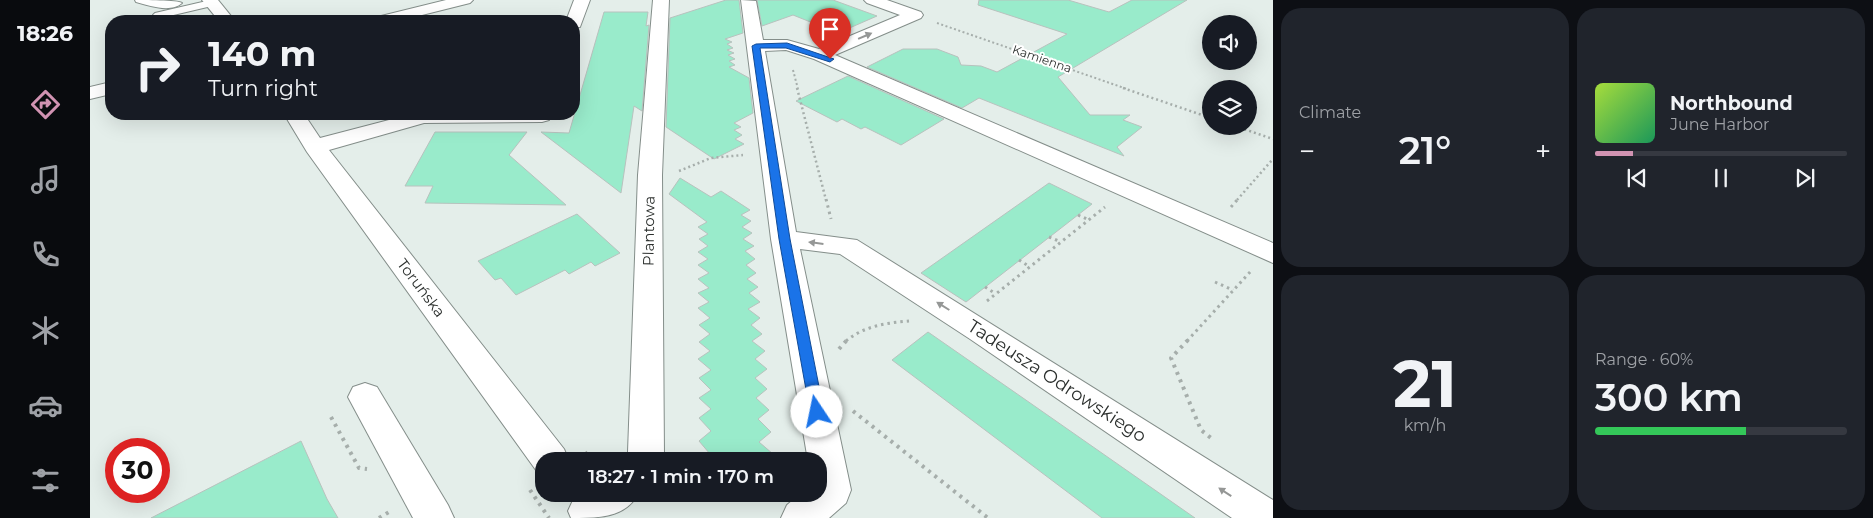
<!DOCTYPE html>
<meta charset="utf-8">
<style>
:root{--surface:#171b24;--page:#20242c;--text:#f1f3f6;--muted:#9ea1a6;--line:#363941;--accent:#d193b2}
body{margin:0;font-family:Montserrat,sans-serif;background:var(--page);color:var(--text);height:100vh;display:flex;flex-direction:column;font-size:19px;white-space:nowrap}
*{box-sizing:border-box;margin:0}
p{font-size:16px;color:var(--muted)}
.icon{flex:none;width:28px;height:28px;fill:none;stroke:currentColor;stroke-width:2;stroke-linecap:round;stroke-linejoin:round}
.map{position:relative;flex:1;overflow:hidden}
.sheet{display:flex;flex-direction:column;gap:8px;padding:8px;background:#0d0f14;width:600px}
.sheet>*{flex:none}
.banner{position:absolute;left:15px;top:15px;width:475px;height:105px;border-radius:20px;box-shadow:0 5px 20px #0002;background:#171b24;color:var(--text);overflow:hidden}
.tools{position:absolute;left:1112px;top:15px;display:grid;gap:10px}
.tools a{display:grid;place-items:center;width:55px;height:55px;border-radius:50%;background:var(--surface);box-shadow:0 5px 20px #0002;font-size:25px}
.speed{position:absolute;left:15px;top:438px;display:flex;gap:10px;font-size:25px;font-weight:700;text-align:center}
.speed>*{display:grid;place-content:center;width:65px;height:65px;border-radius:50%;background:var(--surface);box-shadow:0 5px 20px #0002;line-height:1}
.speed .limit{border:8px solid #d22;background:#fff;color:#111}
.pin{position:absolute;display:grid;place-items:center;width:42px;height:42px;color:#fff;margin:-51px -21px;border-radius:50% 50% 50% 0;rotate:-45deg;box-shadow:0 0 5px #0007}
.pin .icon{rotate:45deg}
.me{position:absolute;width:55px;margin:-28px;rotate:349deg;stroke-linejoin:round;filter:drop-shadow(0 0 4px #0008)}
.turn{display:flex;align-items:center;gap:18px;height:105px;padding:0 20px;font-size:22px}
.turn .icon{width:65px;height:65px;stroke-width:2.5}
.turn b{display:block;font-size:35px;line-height:42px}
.big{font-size:38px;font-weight:600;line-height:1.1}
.sheet .widget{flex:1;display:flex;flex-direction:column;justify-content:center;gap:8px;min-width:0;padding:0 18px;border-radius:20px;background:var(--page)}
.sheet .dial{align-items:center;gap:0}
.dial b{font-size:65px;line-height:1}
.song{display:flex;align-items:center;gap:15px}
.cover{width:60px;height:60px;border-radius:8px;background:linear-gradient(135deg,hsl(80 70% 55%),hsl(150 70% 35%))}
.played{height:5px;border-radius:2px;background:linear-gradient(90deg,var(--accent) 15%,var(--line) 15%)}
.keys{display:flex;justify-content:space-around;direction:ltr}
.heat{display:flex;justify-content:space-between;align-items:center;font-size:28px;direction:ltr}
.charge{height:8px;border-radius:4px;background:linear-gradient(90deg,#34c759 60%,var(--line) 0)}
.sheet .tiles{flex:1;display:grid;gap:8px;grid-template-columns:repeat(2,1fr)}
.trip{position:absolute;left:445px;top:452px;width:292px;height:50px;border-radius:20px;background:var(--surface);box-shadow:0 5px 20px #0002;font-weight:600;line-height:50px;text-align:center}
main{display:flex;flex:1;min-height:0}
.dock{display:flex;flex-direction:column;width:90px;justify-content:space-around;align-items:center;background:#090b0e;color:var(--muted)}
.dock .icon{width:35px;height:35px}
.dock .active{color:var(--accent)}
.dock b{font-size:22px;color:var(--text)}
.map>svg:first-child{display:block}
.building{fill:#99ebcb;stroke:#b8c2be}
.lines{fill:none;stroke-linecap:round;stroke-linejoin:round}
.service-casing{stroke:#848e8a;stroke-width:2}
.minor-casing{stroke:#848e8a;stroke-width:2}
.tertiary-casing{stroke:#848e8a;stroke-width:2}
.path-far3{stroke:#a6aeab;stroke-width:2;stroke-dasharray:2 2.5;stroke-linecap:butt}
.path-far2{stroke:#a6aeab;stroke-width:2.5;stroke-dasharray:2 3;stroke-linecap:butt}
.path-far1{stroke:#a6aeab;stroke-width:3;stroke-dasharray:2.5 4;stroke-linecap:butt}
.path{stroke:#a6aeab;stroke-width:4;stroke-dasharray:3 5;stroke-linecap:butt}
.service{fill:#fff;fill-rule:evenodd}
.minor{fill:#fff;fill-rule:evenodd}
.tertiary{fill:#fff;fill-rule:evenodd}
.oneway{fill:#959796}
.route{fill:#1a73e8;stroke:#114b97}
.labels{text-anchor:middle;stroke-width:4;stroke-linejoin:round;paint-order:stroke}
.far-street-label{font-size:12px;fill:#2b2f2d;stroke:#fff}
.street-label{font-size:15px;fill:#2b2f2d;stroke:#fff}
.near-street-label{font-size:18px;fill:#2b2f2d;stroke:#fff}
</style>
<main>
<nav class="dock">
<b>18:26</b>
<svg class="icon active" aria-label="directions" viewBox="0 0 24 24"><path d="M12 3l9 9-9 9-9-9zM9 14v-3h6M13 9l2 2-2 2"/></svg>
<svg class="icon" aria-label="music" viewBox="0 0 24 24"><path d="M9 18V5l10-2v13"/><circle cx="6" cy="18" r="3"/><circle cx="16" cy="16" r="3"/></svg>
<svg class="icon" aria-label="phone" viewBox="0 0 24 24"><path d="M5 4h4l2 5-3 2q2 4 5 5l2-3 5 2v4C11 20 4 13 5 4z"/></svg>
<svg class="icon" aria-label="climate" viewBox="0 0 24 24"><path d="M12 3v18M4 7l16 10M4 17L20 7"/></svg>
<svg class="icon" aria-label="car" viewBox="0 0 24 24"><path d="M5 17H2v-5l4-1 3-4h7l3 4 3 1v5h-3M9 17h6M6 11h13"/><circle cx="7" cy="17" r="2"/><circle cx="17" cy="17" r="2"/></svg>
<svg class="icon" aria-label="filters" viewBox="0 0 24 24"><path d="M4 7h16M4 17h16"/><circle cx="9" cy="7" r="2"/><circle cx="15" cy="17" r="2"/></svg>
</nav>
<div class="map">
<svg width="1183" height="518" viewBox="0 0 1183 518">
<rect width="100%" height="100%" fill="#e4eeea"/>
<!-- building -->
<g class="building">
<path d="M 636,0 L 649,0 L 653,33 L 635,39 L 642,42 L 637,44 L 643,48 L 637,50 L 644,53 L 638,55 L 645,59 L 639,61 L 645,65 L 639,67 L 659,78 L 663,113 L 644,123 L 651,127 L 644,130 L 652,135 L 645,139 L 654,144 L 624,159 L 576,127 L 580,18 Z"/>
<path d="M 667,0 L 743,0 L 787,16 L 748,33 L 703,15 L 672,26 Z"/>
<path d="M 889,0 L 978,0 L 1019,12 L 1042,0 L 1097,0 L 968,77 L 1000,115 L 1040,115 L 1033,120 L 1052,127 L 1027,147 L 1034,156 L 889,98 L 872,108 L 777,67 L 813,49 L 847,49 L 868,57 L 871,65 L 891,66 L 907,72 L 977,34 L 888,5 Z"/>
<path d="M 514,12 L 558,12 L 556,26 L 559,25 L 552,111 L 544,106 L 531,193 L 451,132 L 479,133 Z"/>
<path d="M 758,76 L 854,119 L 811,145 L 775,127 L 771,129 L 752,119 L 747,122 L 706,101 Z"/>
<path d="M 345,132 L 437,132 L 419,155 L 476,205 L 335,203 L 343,186 L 315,186 Z"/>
<path d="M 590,178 L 621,197 L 631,191 L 660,210 L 651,215 L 661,221 L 652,227 L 662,233 L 653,239 L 664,246 L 655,251 L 665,259 L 656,265 L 666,273 L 657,279 L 668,287 L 659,293 L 670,302 L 658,309 L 670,318 L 661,325 L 672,334 L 662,341 L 675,351 L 665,359 L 677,369 L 665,378 L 677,389 L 666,398 L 679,410 L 668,419 L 681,432 L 669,442 L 683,454 L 675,461 L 611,461 L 620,454 L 609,441 L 621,431 L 609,418 L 621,409 L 609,398 L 621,390 L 609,378 L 621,370 L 608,359 L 620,351 L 609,342 L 620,334 L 609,325 L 620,318 L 608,308 L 619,302 L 608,293 L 619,288 L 608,279 L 619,273 L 608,265 L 618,259 L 608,252 L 618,246 L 609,239 L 618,234 L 608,227 L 617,222 L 579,194 Z"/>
<path d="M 959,183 L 1002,204 L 876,302 L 831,273 Z"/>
<path d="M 487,214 L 530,253 L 505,266 L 501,262 L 479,274 L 475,270 L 426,295 L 411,278 L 405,280 L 388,261 Z"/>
<path d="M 838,332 L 933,398 L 1105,518 L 1012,518 L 802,360 Z"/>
<path d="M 211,441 L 237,499 L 248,518 L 61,518 Z"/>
</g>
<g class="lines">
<!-- service casing -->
<g class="service-casing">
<g id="service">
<path d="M 45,0 C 53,0 88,0 92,3 C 81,13 60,6 46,2 Z"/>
<path d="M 121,0 L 126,1 L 127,3 L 126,5 L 75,17 L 77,21 L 67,21 L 63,15 L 65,13 Z"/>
</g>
</g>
<!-- minor casing -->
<g class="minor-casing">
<g id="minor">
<path d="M 112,0 L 128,0 L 145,21 L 129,21 Z"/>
<path d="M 484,0 L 500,0 L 490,27 L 484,28 L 484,21 L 476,21 Z"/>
<path d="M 563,0 L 579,0 L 572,175 L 574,456 L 572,461 L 534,461 L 538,452 L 548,175 Z"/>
<path d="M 651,0 L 666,1 L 673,40 L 697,40 L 729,49 L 810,15 L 777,3 L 774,0 L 797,0 L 831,12 L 833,15 L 831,18 L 745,55 L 1183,243 L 1183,263 L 724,59 L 696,50 L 675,51 L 706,232 L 767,240 L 1183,500 L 1183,518 L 1142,518 L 880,339 L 750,254 L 710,249 L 761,490 L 756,503 L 739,518 L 691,518 L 697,505 L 710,494 L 729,494 L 729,461 L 718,461 L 681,239 Z"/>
<path d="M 194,114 L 214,114 L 230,138 L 322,114 L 462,114 L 459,120 L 452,122 L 334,123 L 239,150 L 474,449 L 479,461 L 454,461 L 454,475 L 448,473 L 217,152 Z"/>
<path d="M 275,383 L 287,387 L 358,505 L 364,518 L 323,518 L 258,397 L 263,387 Z"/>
<path d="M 492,494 L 548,494 C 535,518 509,518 481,518 L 478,511 L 484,498 Z"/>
</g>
</g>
<!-- tertiary casing -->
<g class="tertiary-casing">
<g id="tertiary">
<path d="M 356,0 L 383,0 L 380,3 L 308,21 L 281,21 L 283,18 Z"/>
<path d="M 21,82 L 21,94 L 0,99 L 0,87 Z"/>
</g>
</g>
<!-- path-far3 -->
<g class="path-far3">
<path d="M 438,21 L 436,18 L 439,15"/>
<path d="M 847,23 L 1037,89"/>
<path d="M 703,70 L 708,89"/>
</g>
<!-- path-far2 -->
<g class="path-far2">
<path d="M 707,88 L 736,200"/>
<path d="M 1033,88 L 1121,118"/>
<path d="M 1145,126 L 1183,139"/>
<path d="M 589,171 L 621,158 L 653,155"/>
<path d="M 1147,200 L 1183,159"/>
</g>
<!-- path-far1 -->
<g class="path-far1">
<path d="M 736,199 L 741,219"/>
<path d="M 1141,207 L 1148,199"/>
<path d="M 988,215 L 999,220"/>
<path d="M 959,237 L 971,242"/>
<path d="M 929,260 L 940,267"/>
<path d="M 1125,282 L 1143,290"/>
<path d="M 895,287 L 906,294"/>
<path d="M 897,301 L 1015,207"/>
<path d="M 756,341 C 774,326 796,323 819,321"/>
<path d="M 1097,341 L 1161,271"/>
</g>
<!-- path -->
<g class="path">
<path d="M 1098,340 L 1081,358 L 1111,430 L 1121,438"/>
<path d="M 749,349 L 757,340"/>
<path d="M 763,411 L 898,518"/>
<path d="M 241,417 L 269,468 L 277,469"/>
<path d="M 495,452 L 502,461"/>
<path d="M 440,490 L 459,518"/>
<path d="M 289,518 L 299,512"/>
</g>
<!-- service -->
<use href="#service" class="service"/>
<!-- minor -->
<use href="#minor" class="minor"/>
<!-- tertiary -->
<use href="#tertiary" class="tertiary"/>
</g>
<!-- one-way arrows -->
<defs><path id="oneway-solid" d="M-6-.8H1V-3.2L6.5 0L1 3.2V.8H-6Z" transform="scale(1.25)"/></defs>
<g class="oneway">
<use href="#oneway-solid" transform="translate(775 36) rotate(-23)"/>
<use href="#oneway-solid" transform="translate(726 243) rotate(-173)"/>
<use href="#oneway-solid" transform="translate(853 306) rotate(-148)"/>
<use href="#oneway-solid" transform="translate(1135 492) rotate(-147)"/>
</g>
<!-- route -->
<path class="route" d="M 697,43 L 744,59 L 740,62 L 696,48 L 670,48 L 700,239 L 734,412 L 732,417 L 727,419 L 722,417 L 720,412 L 689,239 L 662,46 L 666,44 Z"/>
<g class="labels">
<!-- far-street labels -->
<g class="far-street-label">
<text transform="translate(952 59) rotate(19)" y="4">Kamienna</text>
</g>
<!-- street labels -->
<g class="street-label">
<text transform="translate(559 231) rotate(-89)" y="5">Plantowa</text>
<text transform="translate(331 288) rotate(53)" y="5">Toruńska</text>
</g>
<!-- near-street labels -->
<g class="near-street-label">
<text transform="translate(967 381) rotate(33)" y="6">Tadeusza Odrowskiego</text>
</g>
</g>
</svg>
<div class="tools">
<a><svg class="icon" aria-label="sound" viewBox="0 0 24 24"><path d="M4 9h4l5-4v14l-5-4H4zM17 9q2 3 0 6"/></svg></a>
<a><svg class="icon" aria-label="layers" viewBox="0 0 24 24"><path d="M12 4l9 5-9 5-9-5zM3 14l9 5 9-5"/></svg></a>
</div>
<div class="speed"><div class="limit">30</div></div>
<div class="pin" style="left:740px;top:59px;background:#d93025"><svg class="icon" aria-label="arrive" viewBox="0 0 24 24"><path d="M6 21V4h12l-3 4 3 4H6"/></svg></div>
<svg class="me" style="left:727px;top:412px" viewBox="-20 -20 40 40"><circle r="19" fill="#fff"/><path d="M0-13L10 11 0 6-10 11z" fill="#1a73e8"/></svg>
<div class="trip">18:27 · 1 min · 170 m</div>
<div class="banner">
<div class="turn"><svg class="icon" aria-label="right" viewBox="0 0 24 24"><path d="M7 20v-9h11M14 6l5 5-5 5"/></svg><div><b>140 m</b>Turn right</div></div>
</div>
</div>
<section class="sheet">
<div class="tiles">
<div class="widget"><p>Climate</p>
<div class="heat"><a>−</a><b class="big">21°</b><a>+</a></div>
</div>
<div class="widget">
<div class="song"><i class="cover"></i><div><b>Northbound</b><p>June Harbor</p></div></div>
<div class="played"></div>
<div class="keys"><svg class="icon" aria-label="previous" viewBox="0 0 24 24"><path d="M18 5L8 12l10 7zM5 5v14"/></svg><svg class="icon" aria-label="pause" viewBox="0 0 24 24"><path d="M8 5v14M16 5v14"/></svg><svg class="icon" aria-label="next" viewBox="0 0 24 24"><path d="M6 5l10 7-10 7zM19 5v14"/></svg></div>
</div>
<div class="widget dial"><b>21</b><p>km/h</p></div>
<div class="widget"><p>Range · 60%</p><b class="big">300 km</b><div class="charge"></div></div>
</div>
</section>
</main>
